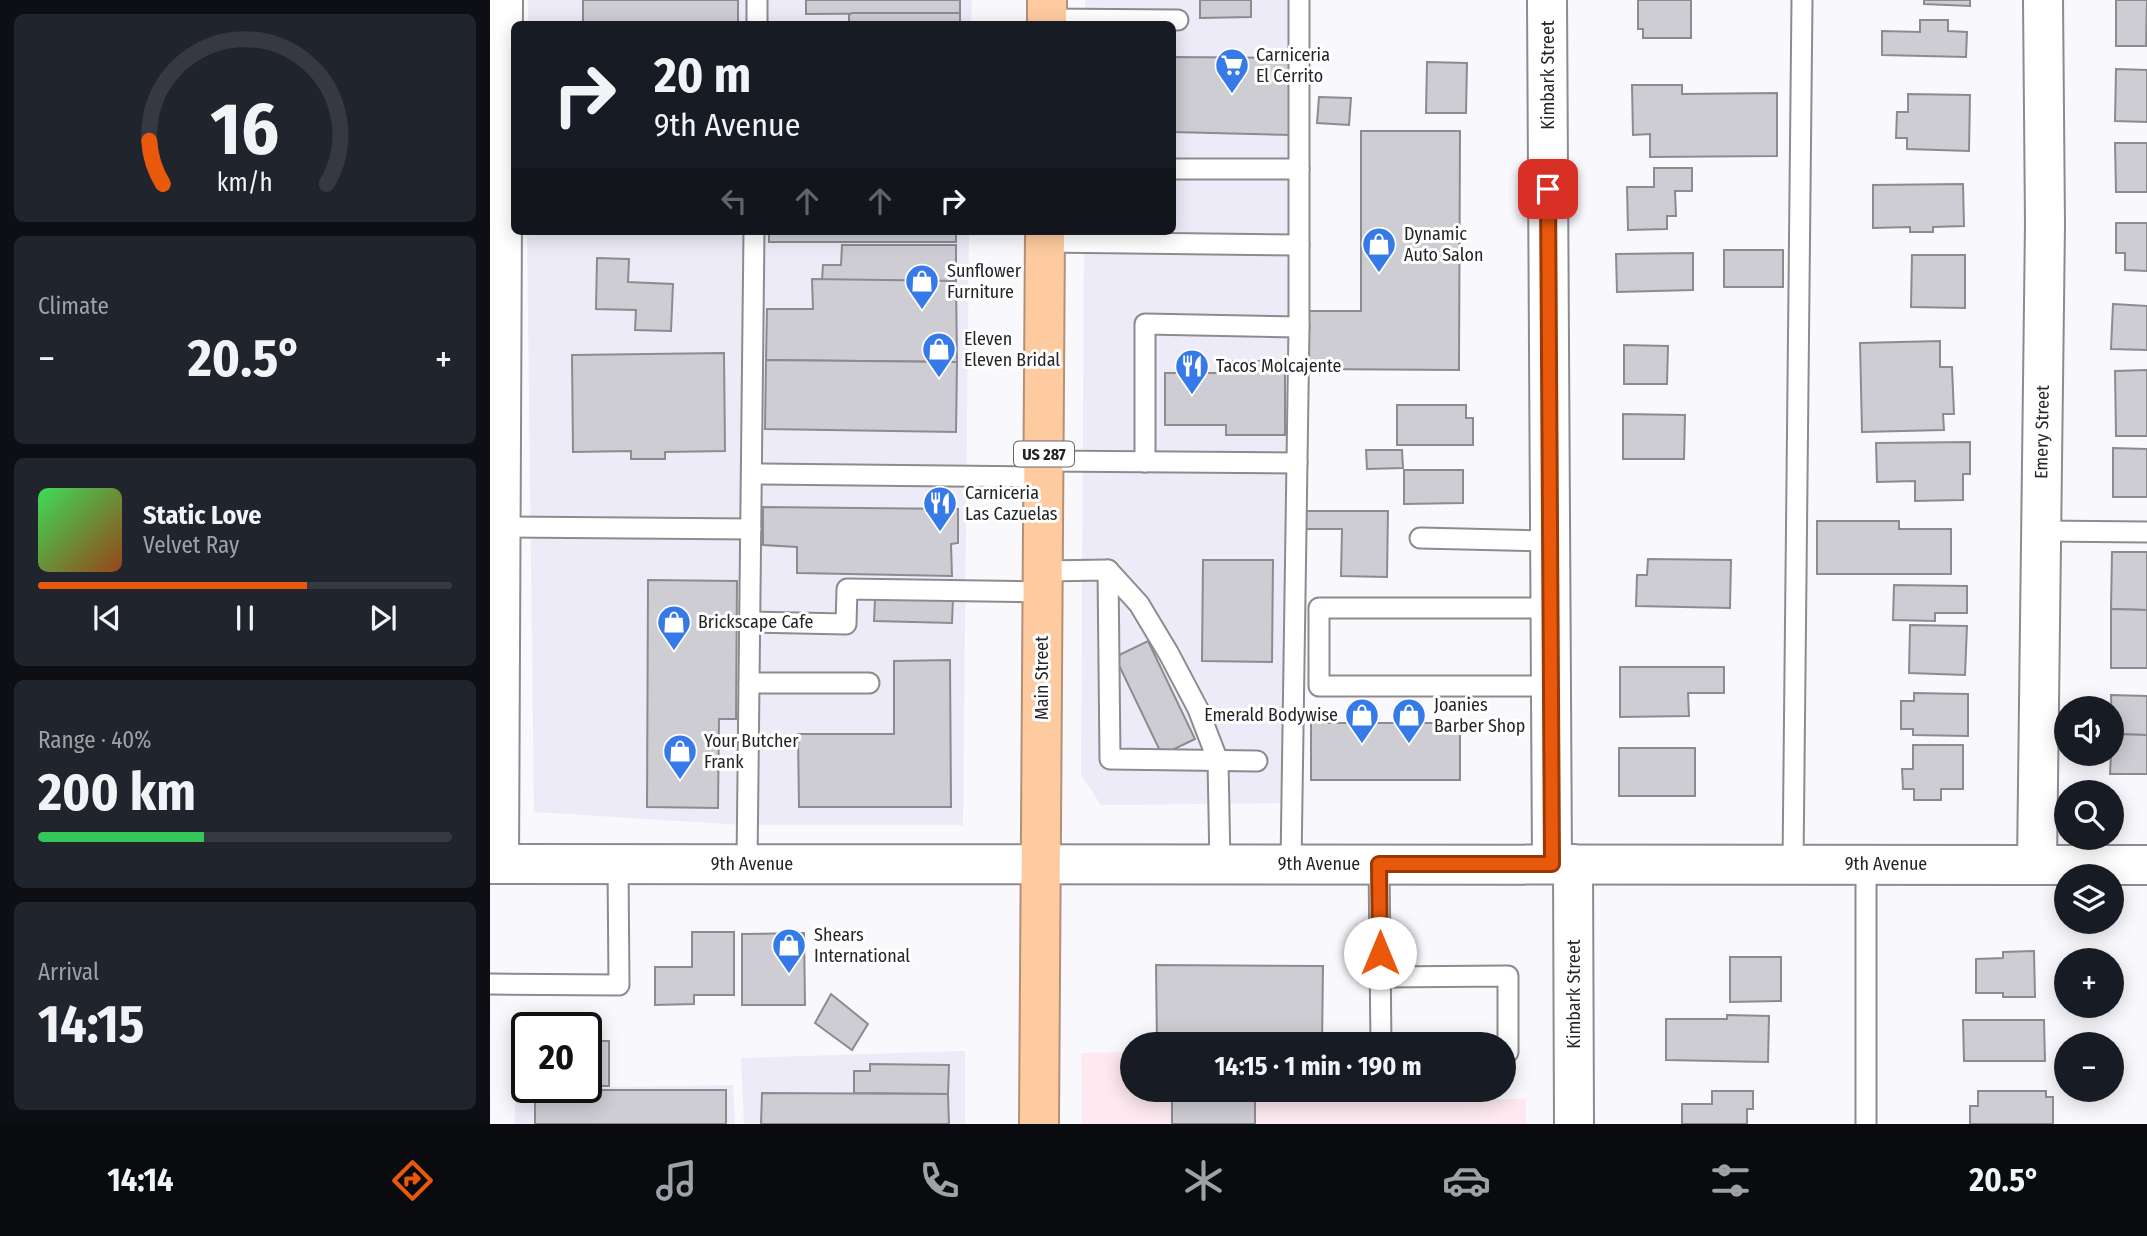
<!DOCTYPE html>
<meta charset="utf-8">
<style>
:root{--surface:#171b24;--page:#20242c;--text:#f1f3f6;--muted:#9ea1a6;--line:#363941;--accent:#ea580c}
body{margin:0;font-family:"Fira Sans Condensed",sans-serif;background:var(--page);color:var(--text);height:100vh;display:flex;flex-direction:column;font-size:26px;white-space:nowrap}
*{box-sizing:border-box;margin:0}
p{font-size:23px;color:var(--muted)}
.icon{flex:none;width:38px;height:38px;fill:none;stroke:currentColor;stroke-width:2;stroke-linecap:round;stroke-linejoin:round}
.map{position:relative;flex:1;overflow:hidden}
.drawer{display:flex;flex-direction:column;gap:14px;padding:14px;background:#0d0f14;width:490px}
.drawer>*{flex:none}
.top-card{position:absolute;left:21px;top:21px;width:665px;height:214px;border-radius:10px;box-shadow:0 4px 18px #0003;background:#171b24;color:var(--text);overflow:hidden}
.controls{position:absolute;left:1564px;top:696px;display:grid;gap:14px}
.controls a{display:grid;place-items:center;width:70px;height:70px;border-radius:50%;background:var(--surface);box-shadow:0 4px 18px #0003;font-size:35px}
.speed{position:absolute;left:21px;top:1012px;display:flex;gap:14px;font-size:35px;font-weight:700;text-align:center}
.speed>*{display:grid;place-content:center;width:91px;height:91px;border-radius:50%;background:var(--surface);box-shadow:0 4px 18px #0003;line-height:1}
.speed .limit{border:4px solid #111;border-radius:10px;background:#fff;color:#111}
.pin{position:absolute;display:grid;place-items:center;width:60px;height:60px;color:#fff;margin:-30px;border-radius:14px;box-shadow:0 4px 10px #0006}
.me{position:absolute;width:77px;margin:-38px;rotate:0deg;stroke-linejoin:round;filter:drop-shadow(0 0 5px #0008)}
.turn{display:flex;align-items:center;gap:24px;height:147px;padding:0 28px;font-size:32px}
.turn .icon{width:91px;height:91px;stroke-width:2.5}
.turn b{display:block;font-size:49px;line-height:60px}
.lanes{display:flex;align-items:center;height:66px;padding:0 28px;background:#0003;justify-content:center;gap:35px;direction:ltr}
.lanes .off{opacity:.35}
.big{font-size:52px;font-weight:700;line-height:1.1}
.drawer .tile{flex:1;display:flex;flex-direction:column;justify-content:center;gap:10px;min-width:0;padding:0 24px;border-radius:10px;background:var(--page)}
.drawer .dial{align-items:center;gap:0}
.dial svg{height:182px;overflow:visible;fill:none;stroke:var(--line);stroke-width:7;stroke-linecap:round;text-anchor:middle}
.dial text{fill:var(--text);stroke:none}
.song{display:flex;align-items:center;gap:21px}
.cover{width:84px;height:84px;border-radius:10px;background:linear-gradient(135deg,hsl(130 70% 55%),hsl(20 70% 35%))}
.played{height:7px;border-radius:4px;background:linear-gradient(90deg,var(--accent) 65%,var(--line) 65%)}
.keys{display:flex;justify-content:space-around;direction:ltr}
.heat{display:flex;justify-content:space-between;align-items:center;font-size:38px;direction:ltr}
.charge{height:10px;border-radius:5px;background:linear-gradient(90deg,#34c759 40%,var(--line) 0)}
.trip{position:absolute;left:630px;top:1032px;width:396px;height:70px;border-radius:35px;background:var(--surface);box-shadow:0 4px 18px #0003;font-weight:700;line-height:70px;text-align:center}
.dock{display:flex;height:112px;justify-content:space-around;align-items:center;background:#090b0e;color:var(--muted)}
.dock .icon{width:49px;height:49px}
.dock .selected{color:var(--accent)}
.dock b{font-size:32px;color:var(--text)}
main{display:flex;flex:1;min-height:0}
.map>svg:first-child{display:block}
.built{fill:#edebf8}
.education{fill:#fde9ef}
.building{fill:#cecdd3;stroke:#8c8b90;stroke-width:2}
.lines{fill:none;stroke-linecap:round;stroke-linejoin:round}
.lane-casing{stroke:#8c8c90;stroke-width:23}
.street-casing{stroke:#8c8c90;stroke-width:42}
.secondary-casing{stroke:#8c8c90;stroke-width:42}
.highway-casing{stroke:#b29176;stroke-width:42}
.lane{stroke:#fff;stroke-width:19}
.street{stroke:#fff;stroke-width:38}
.secondary{stroke:#fff;stroke-width:38}
.highway{stroke:#fecba0;stroke-width:38}
.route-casing{stroke:#983908;stroke-width:18}
.route{stroke:#ea580c;stroke-width:12}
.labels{text-anchor:middle;stroke-width:6;stroke-linejoin:round;paint-order:stroke}
.shield{fill:#fff;stroke:#666668;stroke-width:2}
.shield-label{font-size:16px;font-weight:bold;fill:#252527}
.poi-label{font-size:18px;fill:#252527;stroke:#fff;text-anchor:start}
.street-label{font-size:18px;fill:#252527;stroke:#fff}
</style>
<main>
<section class="drawer">
<div class="tile dial"><svg viewBox="0 0 100 80">
<path d="M14 69A42 42 0 1 1 86 69"/>
<path d="M14 69A42 42 0 0 1 8 50" stroke="#ea580c"/>
<text x="50" y="56" font-size="32" font-weight="700">16</text>
<text x="50" y="72" font-size="11">km/h</text>
</svg></div>
<div class="tile"><p>Climate</p>
<div class="heat"><a>−</a><b class="big">20.5°</b><a>+</a></div>
</div>
<div class="tile">
<div class="song"><i class="cover"></i><div><b>Static Love</b><p>Velvet Ray</p></div></div>
<div class="played"></div>
<div class="keys"><svg class="icon" aria-label="previous" viewBox="0 0 24 24"><path d="M18 5L8 12l10 7zM5 5v14"/></svg><svg class="icon" aria-label="pause" viewBox="0 0 24 24"><path d="M8 5v14M16 5v14"/></svg><svg class="icon" aria-label="next" viewBox="0 0 24 24"><path d="M6 5l10 7-10 7zM19 5v14"/></svg></div>
</div>
<div class="tile"><p>Range · 40%</p><b class="big">200 km</b><div class="charge"></div></div>
<div class="tile"><p>Arrival</p><b class="big">14:15</b></div>
</section>
<div class="map">
<svg width="1657" height="1124" viewBox="0 0 1657 1124">
<rect width="100%" height="100%" fill="#f9f8fd"/>
<!-- built -->
<g class="built">
<path d="M 38,0 L 482,0 L 481,24 L 38,24 Z"/>
<path d="M 595,0 L 805,0 L 796,803 L 611,805 L 591,775 L 594,231 L 682,231 L 682,24 L 595,24 Z"/>
<path d="M 37,231 L 479,231 L 473,825 L 252,825 L 44,812 Z"/>
<path d="M 475,1051 L 475,1124 L 254,1124 L 251,1058 Z"/>
<path d="M 243,1085 L 245,1124 L 24,1124 L 26,1089 Z"/>
</g>
<!-- education -->
<path class="education" d="M 642,1052 L 642,1090 L 872,1090 L 872,1100 L 1036,1099 L 1036,1124 L 592,1124 L 591,1053 Z"/>
<!-- building -->
<g class="building">
<path d="M 93,0 L 248,0 L 248,24 L 144,24 L 144,22 L 93,22 Z"/>
<path d="M 316,0 L 470,0 L 470,13 L 316,14 Z"/>
<path d="M 710,0 L 761,0 L 761,17 L 710,18 Z"/>
<path d="M 1148,0 L 1201,0 L 1201,38 L 1153,38 L 1153,29 L 1148,29 Z"/>
<path d="M 1434,0 L 1480,0 L 1480,6 L 1434,4 Z"/>
<path d="M 1626,0 L 1657,0 L 1656,46 L 1626,46 Z"/>
<path d="M 362,13 L 470,13 L 470,24 L 359,24 L 359,15 Z"/>
<path d="M 1430,20 L 1458,20 L 1458,31 L 1477,32 L 1476,57 L 1392,55 L 1392,31 L 1430,32 Z"/>
<path d="M 682,57 L 802,58 L 802,135 L 682,132 Z"/>
<path d="M 937,62 L 977,63 L 976,113 L 936,113 Z"/>
<path d="M 1626,69 L 1657,70 L 1657,122 L 1625,121 Z"/>
<path d="M 1142,85 L 1192,85 L 1192,94 L 1287,93 L 1287,156 L 1160,157 L 1160,134 L 1143,135 Z"/>
<path d="M 1418,94 L 1480,95 L 1479,151 L 1417,149 L 1417,138 L 1406,138 L 1407,112 L 1418,112 Z"/>
<path d="M 829,97 L 861,98 L 859,125 L 827,123 Z"/>
<path d="M 871,131 L 970,131 L 969,370 L 818,369 L 818,311 L 871,311 Z"/>
<path d="M 1625,143 L 1657,143 L 1657,192 L 1626,192 Z"/>
<path d="M 1164,168 L 1202,168 L 1202,191 L 1185,191 L 1186,216 L 1177,216 L 1177,229 L 1138,230 L 1137,187 L 1164,187 Z"/>
<path d="M 1473,184 L 1474,226 L 1443,227 L 1443,232 L 1420,232 L 1420,227 L 1383,228 L 1383,185 Z"/>
<path d="M 1626,223 L 1657,223 L 1657,271 L 1635,270 L 1635,253 L 1626,253 Z"/>
<rect x="279" y="231" width="187" height="11"/>
<path d="M 352,245 L 466,245 L 466,281 L 332,280 L 333,265 L 351,265 Z"/>
<rect x="1234" y="250" width="59" height="37"/>
<path d="M 1203,253 L 1203,290 L 1127,292 L 1126,254 Z"/>
<path d="M 1422,255 L 1475,255 L 1475,308 L 1421,307 Z"/>
<path d="M 107,258 L 139,259 L 138,282 L 183,284 L 181,331 L 145,330 L 146,310 L 106,309 Z"/>
<path d="M 322,279 L 466,281 L 467,362 L 276,360 L 277,309 L 323,309 Z"/>
<path d="M 1623,304 L 1657,306 L 1657,350 L 1621,349 Z"/>
<path d="M 1450,341 L 1450,367 L 1462,367 L 1464,414 L 1453,414 L 1454,430 L 1372,432 L 1370,343 Z"/>
<path d="M 1134,345 L 1178,346 L 1177,384 L 1134,384 Z"/>
<path d="M 234,353 L 235,451 L 175,452 L 175,459 L 141,459 L 141,451 L 83,452 L 82,355 Z"/>
<path d="M 276,360 L 467,362 L 466,432 L 275,429 Z"/>
<path d="M 737,361 L 795,361 L 795,435 L 736,435 L 736,425 L 675,425 L 675,373 L 737,373 Z"/>
<path d="M 1657,370 L 1657,436 L 1626,436 L 1625,371 Z"/>
<path d="M 907,405 L 976,405 L 976,418 L 983,418 L 983,445 L 907,445 Z"/>
<path d="M 1133,414 L 1195,415 L 1194,459 L 1133,459 Z"/>
<path d="M 1480,442 L 1480,474 L 1473,474 L 1473,500 L 1425,501 L 1425,481 L 1387,482 L 1386,443 Z"/>
<path d="M 1623,448 L 1657,449 L 1657,497 L 1623,497 Z"/>
<path d="M 876,450 L 912,450 L 913,468 L 877,469 Z"/>
<path d="M 914,470 L 973,470 L 973,503 L 914,504 Z"/>
<path d="M 273,507 L 468,509 L 468,543 L 461,544 L 462,576 L 307,573 L 307,547 L 273,545 Z"/>
<path d="M 814,511 L 898,511 L 897,577 L 851,576 L 852,529 L 813,529 Z"/>
<path d="M 1327,521 L 1409,521 L 1409,529 L 1461,529 L 1461,574 L 1327,574 Z"/>
<path d="M 1622,552 L 1657,552 L 1657,610 L 1621,609 Z"/>
<path d="M 1158,559 L 1241,560 L 1240,608 L 1146,606 L 1147,575 L 1157,575 Z"/>
<path d="M 713,560 L 783,560 L 782,662 L 712,661 Z"/>
<path d="M 158,580 L 247,581 L 246,719 L 229,719 L 228,808 L 157,807 Z"/>
<path d="M 1404,585 L 1477,586 L 1477,613 L 1445,613 L 1445,621 L 1403,620 Z"/>
<path d="M 463,598 L 462,623 L 384,621 L 385,599 Z"/>
<path d="M 1621,609 L 1657,610 L 1657,668 L 1621,668 Z"/>
<path d="M 1420,625 L 1477,626 L 1475,675 L 1419,673 Z"/>
<path d="M 658,641 L 705,739 L 672,755 L 625,657 Z"/>
<path d="M 460,660 L 461,807 L 309,807 L 308,734 L 404,734 L 404,661 Z"/>
<path d="M 1130,667 L 1234,667 L 1234,693 L 1198,693 L 1199,716 L 1130,717 Z"/>
<path d="M 1424,693 L 1478,694 L 1478,736 L 1423,735 L 1423,729 L 1411,729 L 1411,701 L 1424,701 Z"/>
<path d="M 1621,695 L 1657,696 L 1657,735 L 1622,734 Z"/>
<rect x="821" y="723" width="149" height="57"/>
<path d="M 1622,734 L 1657,735 L 1657,774 L 1620,774 Z"/>
<path d="M 1423,745 L 1473,745 L 1473,789 L 1451,789 L 1451,800 L 1424,800 L 1424,789 L 1413,789 L 1412,769 L 1423,769 Z"/>
<rect x="1129" y="748" width="76" height="48"/>
<path d="M 202,932 L 244,932 L 244,995 L 204,995 L 204,1004 L 165,1005 L 165,967 L 202,967 Z"/>
<path d="M 314,933 L 315,1005 L 252,1005 L 252,934 Z"/>
<path d="M 1544,951 L 1545,997 L 1513,997 L 1513,993 L 1486,993 L 1486,959 L 1513,958 L 1513,952 Z"/>
<path d="M 1240,957 L 1291,957 L 1291,1001 L 1240,1002 Z"/>
<path d="M 666,965 L 833,966 L 832,1045 L 667,1045 Z"/>
<path d="M 341,994 L 378,1024 L 362,1050 L 325,1023 Z"/>
<path d="M 1237,1015 L 1279,1016 L 1278,1062 L 1176,1060 L 1176,1019 L 1237,1019 Z"/>
<path d="M 1473,1020 L 1554,1020 L 1555,1061 L 1474,1061 Z"/>
<rect x="96" y="1041" width="23" height="45"/>
<path d="M 380,1064 L 459,1065 L 458,1094 L 364,1093 L 364,1071 L 380,1071 Z"/>
<rect x="45" y="1090" width="191" height="34"/>
<rect x="682" y="1090" width="83" height="34"/>
<path d="M 1222,1091 L 1263,1091 L 1263,1109 L 1257,1109 L 1257,1124 L 1192,1124 L 1192,1104 L 1222,1104 Z"/>
<path d="M 1488,1091 L 1556,1091 L 1556,1097 L 1563,1097 L 1563,1124 L 1480,1124 L 1480,1106 L 1488,1106 Z"/>
<path d="M 272,1093 L 458,1094 L 459,1124 L 271,1124 Z"/>
</g>
<g class="lines">
<!-- lane casing -->
<g class="lane-casing">
<g id="lane">
<path d="M 557,19 L 688,20"/>
<path d="M 267,24 L 267,0"/>
<path d="M 682,169 L 809,169 L 809,0"/>
<path d="M 555,242 L 809,245 L 809,169"/>
<path d="M 554,461 L 807,463"/>
<path d="M 655,462 L 655,324 L 809,327 L 809,245"/>
<path d="M 262,474 L 554,477"/>
<path d="M 10,527 L 261,529"/>
<path d="M 1551,531 L 1657,532"/>
<path d="M 930,538 L 1060,541"/>
<path d="M 618,570 L 620,759 L 767,761"/>
<path d="M 553,571 L 618,570 L 649,604 L 679,654 L 708,709 L 728,761 L 730,864"/>
<path d="M 260,622 L 356,624 L 357,589 L 553,592"/>
<path d="M 259,683 L 379,683"/>
<path d="M 1060,686 L 829,686 L 829,608 L 1061,608"/>
<path d="M 257,864 L 264,231"/>
<path d="M 801,864 L 809,327"/>
<path d="M 889,864 L 891,1045"/>
<path d="M 1303,864 L 1312,0"/>
<path d="M 890,977 L 1018,976 L 1018,1052 L 1013,1052"/>
<path d="M 0,984 L 129,985 L 128,864"/>
<path d="M 1376,1124 L 1376,864"/>
</g>
</g>
<!-- street casing -->
<g class="street-casing">
<g id="street">
<path d="M 1057,0 L 1062,864"/>
<path d="M 9,864 L 13,0"/>
<path d="M 1083,864 L 1084,1124"/>
<path d="M 1547,864 L 1555,224 L 1553,0"/>
</g>
</g>
<!-- secondary casing -->
<g class="secondary-casing">
<path id="secondary" d="M 0,864 L 1657,865"/>
</g>
<!-- highway casing -->
<g class="highway-casing">
<g id="highway">
<path d="M 557,24 L 557,0"/>
<path d="M 549,1124 L 555,231"/>
</g>
</g>
<!-- lane -->
<use href="#lane" class="lane"/>
<!-- street -->
<use href="#street" class="street"/>
<!-- secondary -->
<use href="#secondary" class="secondary"/>
<!-- highway -->
<use href="#highway" class="highway"/>
</g>
<g class="lines">
<!-- route casing -->
<g class="route-casing">
<path id="route" d="M 890,953 L 889,864 L 1062,864 L 1058,189"/>
</g>
<!-- route -->
<use href="#route" class="route"/>
</g>
<!-- icons -->
<defs>
<g id="supermarket-pin" transform="scale(1.75)"><path d="M0 17L-7.5 6A9.5 9.5 0 1 1 7.5 6Z" fill="#357ae8" stroke="#fff"/><path d="M-6-5.5h2.5l.6 2H6L4.5 2H-2.5L-4.4-4H-6ZM-1.5 3.2a1.3 1.3 0 1 0 .1 0ZM3 3.2a1.3 1.3 0 1 0 .1 0Z" fill="#fff"/></g>
<g id="shop-pin" transform="scale(1.75)"><path d="M0 17L-7.5 6A9.5 9.5 0 1 1 7.5 6Z" fill="#357ae8" stroke="#fff"/><path d="M-5-2.5h2.3a2.7 3.5 0 0 1 5.4 0H5L5.5 6h-11ZM-1.5-2.5h3a1.5 2.3 0 0 0-3 0Z" fill="#fff"/></g>
<g id="restaurant-pin" transform="scale(1.75)"><path d="M0 17L-7.5 6A9.5 9.5 0 1 1 7.5 6Z" fill="#357ae8" stroke="#fff"/><path d="M-5-6h1v4h1v-4h1v4h1v-4h1v5L-1.5 .5V6h-2V.5L-5-1ZM5-6V6H3V1.5H1.5Q1.5-4 5-6Z" fill="#fff"/></g>
</defs>
<g fill-rule="evenodd">
<use href="#supermarket-pin" x="742" y="65"/>
<use href="#shop-pin" x="889" y="244"/>
<use href="#shop-pin" x="432" y="281"/>
<use href="#shop-pin" x="449" y="349"/>
<use href="#restaurant-pin" x="702" y="366"/>
<use href="#restaurant-pin" x="450" y="503"/>
<use href="#shop-pin" x="184" y="622"/>
<use href="#shop-pin" x="872" y="715"/>
<use href="#shop-pin" x="919" y="715"/>
<use href="#shop-pin" x="190" y="751"/>
<use href="#shop-pin" x="299" y="945"/>
</g>
<g class="labels">
<!-- shield labels -->
<rect class="shield" x="524" y="441.5" width="60" height="25" rx="5"/>
<g class="shield-label">
<text x="554" y="460">US 287</text>
</g>
<!-- poi labels -->
<g class="poi-label">
<text x="766" y="61">Carniceria<tspan x="766" dy="21">El Cerrito</tspan></text>
<text x="914" y="240">Dynamic<tspan x="914" dy="21">Auto Salon</tspan></text>
<text x="457" y="277">Sunflower<tspan x="457" dy="21">Furniture</tspan></text>
<text x="474" y="345">Eleven<tspan x="474" dy="21">Eleven Bridal</tspan></text>
<text x="726" y="372">Tacos Molcajente</text>
<text x="475" y="499">Carniceria<tspan x="475" dy="21">Las Cazuelas</tspan></text>
<text x="208" y="628">Brickscape Cafe</text>
<text x="944" y="711">Joanies<tspan x="944" dy="21">Barber Shop</tspan></text>
<text x="848" y="721" text-anchor="end">Emerald Bodywise</text>
<text x="214" y="747">Your Butcher<tspan x="214" dy="21">Frank</tspan></text>
<text x="324" y="941">Shears<tspan x="324" dy="21">International</tspan></text>
</g>
<!-- street labels -->
<g class="street-label">
<text transform="translate(1058 75) rotate(-90)" y="6">Kimbark Street</text>
<text transform="translate(1552 432) rotate(-89)" y="6">Emery Street</text>
<text transform="translate(552 678) rotate(-90)" y="6">Main Street</text>
<text x="262" y="870">9th Avenue</text>
<text x="829" y="870">9th Avenue</text>
<text x="1396" y="870">9th Avenue</text>
<text transform="translate(1084 994) rotate(-90)" y="6">Kimbark Street</text>
</g>
</g>
</svg>
<div class="controls">
<a><svg class="icon" aria-label="sound" viewBox="0 0 24 24"><path d="M4 9h4l5-4v14l-5-4H4zM17 9q2 3 0 6"/></svg></a>
<a><svg class="icon" aria-label="search" viewBox="0 0 24 24"><circle cx="10" cy="10" r="6"/><path d="M15 15l6 6"/></svg></a>
<a><svg class="icon" aria-label="layers" viewBox="0 0 24 24"><path d="M12 4l9 5-9 5-9-5zM3 14l9 5 9-5"/></svg></a>
<a>+</a>
<a>−</a>
</div>
<div class="speed"><div class="limit">20</div></div>
<div class="pin" style="left:1058px;top:189px;background:#d93025"><svg class="icon" aria-label="arrive" viewBox="0 0 24 24"><path d="M6 21V4h12l-3 4 3 4H6"/></svg></div>
<svg class="me" style="left:890px;top:953px" viewBox="-20 -20 40 40"><circle r="19" fill="#fff"/><path d="M0-13L10 11 0 6-10 11z" fill="#ea580c"/></svg>
<div class="trip">14:15 · 1 min · 190 m</div>
<div class="top-card">
<div class="turn"><svg class="icon" aria-label="right" viewBox="0 0 24 24"><path d="M7 20v-9h11M14 6l5 5-5 5"/></svg><div><b>20 m</b>9th Avenue</div></div>
<div class="lanes"><svg class="icon off" aria-label="left" viewBox="0 0 24 24"><path d="M17 20v-9H6M10 6l-5 5 5 5"/></svg><svg class="icon off" aria-label="ahead" viewBox="0 0 24 24"><path d="M12 20V5M6 11l6-6 6 6"/></svg><svg class="icon off" aria-label="ahead" viewBox="0 0 24 24"><path d="M12 20V5M6 11l6-6 6 6"/></svg><svg class="icon" aria-label="right" viewBox="0 0 24 24"><path d="M7 20v-9h11M14 6l5 5-5 5"/></svg></div>
</div>
</div>
</main>
<nav class="dock">
<b>14:14</b>
<svg class="icon selected" aria-label="directions" viewBox="0 0 24 24"><path d="M12 3l9 9-9 9-9-9zM9 14v-3h6M13 9l2 2-2 2"/></svg>
<svg class="icon" aria-label="music" viewBox="0 0 24 24"><path d="M9 18V5l10-2v13"/><circle cx="6" cy="18" r="3"/><circle cx="16" cy="16" r="3"/></svg>
<svg class="icon" aria-label="phone" viewBox="0 0 24 24"><path d="M5 4h4l2 5-3 2q2 4 5 5l2-3 5 2v4C11 20 4 13 5 4z"/></svg>
<svg class="icon" aria-label="climate" viewBox="0 0 24 24"><path d="M12 3v18M4 7l16 10M4 17L20 7"/></svg>
<svg class="icon" aria-label="car" viewBox="0 0 24 24"><path d="M5 17H2v-5l4-1 3-4h7l3 4 3 1v5h-3M9 17h6M6 11h13"/><circle cx="7" cy="17" r="2"/><circle cx="17" cy="17" r="2"/></svg>
<svg class="icon" aria-label="filters" viewBox="0 0 24 24"><path d="M4 7h16M4 17h16"/><circle cx="9" cy="7" r="2"/><circle cx="15" cy="17" r="2"/></svg>
<b>20.5°</b>
</nav>
